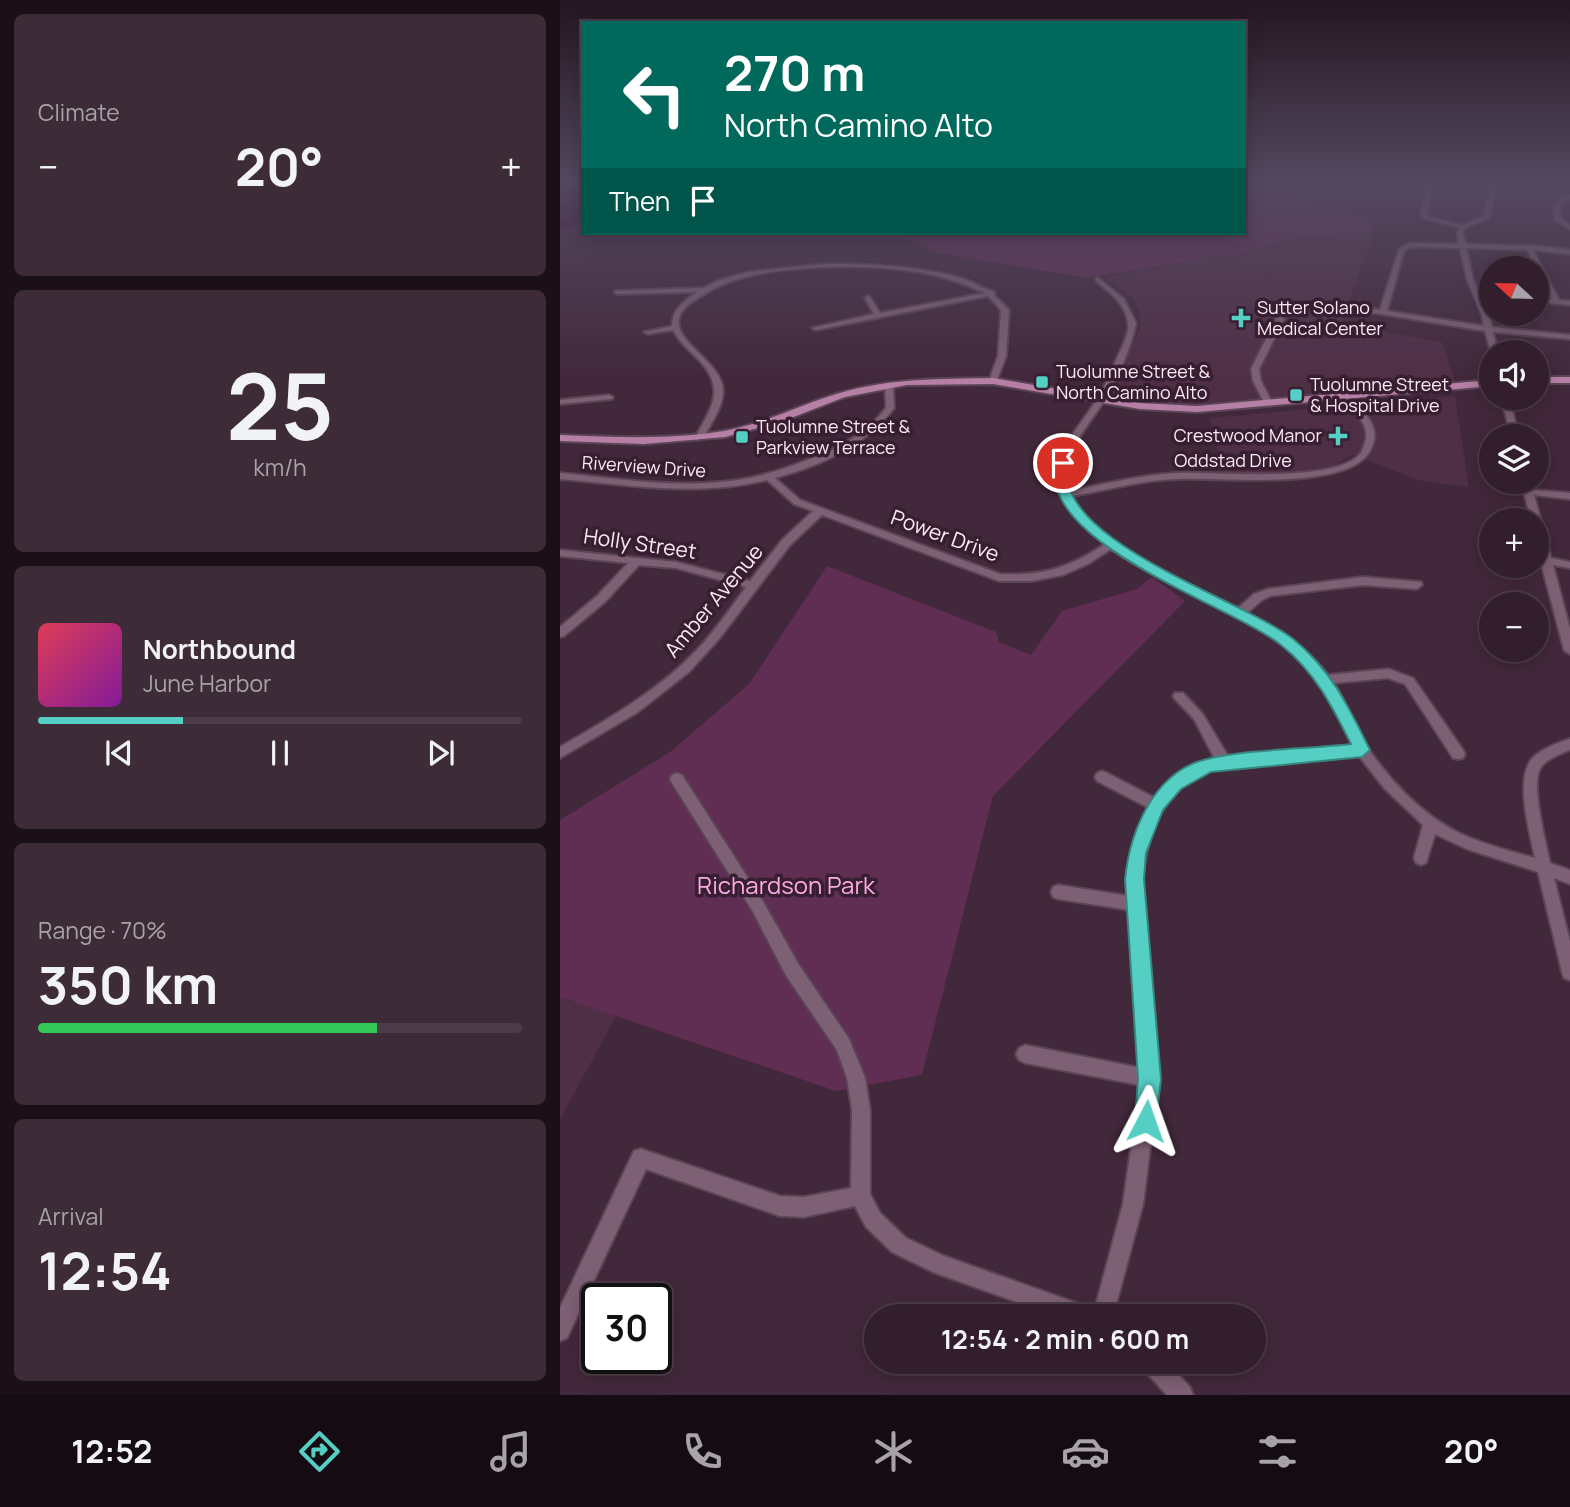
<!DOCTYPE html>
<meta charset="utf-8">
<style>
:root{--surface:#321e2c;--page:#3d2b38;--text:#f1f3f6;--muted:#a8a2a9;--line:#4d3c48;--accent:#55cec4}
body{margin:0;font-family:Manrope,sans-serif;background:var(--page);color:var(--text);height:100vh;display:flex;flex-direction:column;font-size:26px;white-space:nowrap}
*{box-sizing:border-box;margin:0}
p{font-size:23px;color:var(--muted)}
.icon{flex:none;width:38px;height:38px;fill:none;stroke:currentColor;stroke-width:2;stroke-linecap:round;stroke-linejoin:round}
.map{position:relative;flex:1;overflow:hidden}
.drawer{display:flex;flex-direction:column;gap:14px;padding:14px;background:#1c1018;width:560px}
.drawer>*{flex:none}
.top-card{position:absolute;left:21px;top:21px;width:665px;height:214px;border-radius:0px;box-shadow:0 4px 18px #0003,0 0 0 2px var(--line);background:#00695c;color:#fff;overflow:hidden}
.needle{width:46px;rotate:292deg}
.buttons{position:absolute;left:919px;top:256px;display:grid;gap:14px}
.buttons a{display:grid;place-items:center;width:70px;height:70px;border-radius:50%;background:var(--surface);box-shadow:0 4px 18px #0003,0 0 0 2px var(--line);font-size:35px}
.speed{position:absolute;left:21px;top:1283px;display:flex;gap:14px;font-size:35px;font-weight:700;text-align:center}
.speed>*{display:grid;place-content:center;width:91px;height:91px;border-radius:50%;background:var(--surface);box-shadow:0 4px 18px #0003,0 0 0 2px var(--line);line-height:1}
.speed .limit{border:4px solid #111;border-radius:10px;background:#fff;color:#111}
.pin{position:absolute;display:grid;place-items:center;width:60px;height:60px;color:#fff;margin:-30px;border:4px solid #fff;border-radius:50%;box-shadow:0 2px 7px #0007}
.me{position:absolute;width:77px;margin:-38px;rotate:4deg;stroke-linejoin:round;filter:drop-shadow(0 0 5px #0008)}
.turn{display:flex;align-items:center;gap:24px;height:147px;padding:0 28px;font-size:32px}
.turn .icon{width:91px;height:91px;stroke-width:2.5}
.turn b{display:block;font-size:49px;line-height:60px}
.then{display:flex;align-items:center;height:66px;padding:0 28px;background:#0003;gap:14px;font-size:26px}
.big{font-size:52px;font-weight:700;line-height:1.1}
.drawer .tile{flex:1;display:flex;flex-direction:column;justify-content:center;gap:10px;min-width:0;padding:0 24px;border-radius:10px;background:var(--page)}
.drawer .dial{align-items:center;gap:0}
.dial b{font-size:91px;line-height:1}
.song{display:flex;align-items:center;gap:21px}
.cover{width:84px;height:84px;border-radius:10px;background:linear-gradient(135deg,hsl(350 70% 55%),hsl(290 70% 35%))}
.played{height:7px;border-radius:4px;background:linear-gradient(90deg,var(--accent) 30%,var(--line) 30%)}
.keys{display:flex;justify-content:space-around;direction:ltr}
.heat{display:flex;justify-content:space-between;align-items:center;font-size:38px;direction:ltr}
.charge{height:10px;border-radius:5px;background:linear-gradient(90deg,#34c759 70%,var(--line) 0)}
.trip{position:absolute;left:304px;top:1304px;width:402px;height:70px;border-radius:35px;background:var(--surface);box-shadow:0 4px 18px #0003,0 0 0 2px var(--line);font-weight:700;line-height:70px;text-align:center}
.tabs{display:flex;height:112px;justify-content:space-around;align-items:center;background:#140c12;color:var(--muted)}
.tabs .icon{width:49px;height:49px}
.tabs .selected{color:var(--accent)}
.tabs b{font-size:32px;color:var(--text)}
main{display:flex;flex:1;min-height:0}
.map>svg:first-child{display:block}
.built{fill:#4f2f46}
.green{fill:#602d53}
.water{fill:#3e0932}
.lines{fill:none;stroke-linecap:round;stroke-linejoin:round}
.minor-casing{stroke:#5b4455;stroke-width:4}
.major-casing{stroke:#5b4455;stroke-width:4}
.minor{fill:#7e6075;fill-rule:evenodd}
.major{fill:#b680a6;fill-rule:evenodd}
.route{fill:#55cec4;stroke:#37867f;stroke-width:2}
.poi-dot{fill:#55cec4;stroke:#381e31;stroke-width:2.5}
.labels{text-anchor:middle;stroke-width:7;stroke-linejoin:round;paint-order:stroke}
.far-poi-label{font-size:18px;fill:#fceaf6;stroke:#381e31;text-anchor:start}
.far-street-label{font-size:18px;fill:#fceaf6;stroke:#381e31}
.street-label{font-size:21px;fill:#fceaf6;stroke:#381e31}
.near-park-label{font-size:24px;fill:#fcaae4;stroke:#381e31}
</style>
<main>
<section class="drawer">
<div class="tile"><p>Climate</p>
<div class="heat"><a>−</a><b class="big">20°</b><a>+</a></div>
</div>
<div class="tile dial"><b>25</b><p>km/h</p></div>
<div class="tile">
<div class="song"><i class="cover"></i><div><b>Northbound</b><p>June Harbor</p></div></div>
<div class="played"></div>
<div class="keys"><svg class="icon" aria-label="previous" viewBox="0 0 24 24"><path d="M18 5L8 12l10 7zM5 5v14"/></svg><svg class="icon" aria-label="pause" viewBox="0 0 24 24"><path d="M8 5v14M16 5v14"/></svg><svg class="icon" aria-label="next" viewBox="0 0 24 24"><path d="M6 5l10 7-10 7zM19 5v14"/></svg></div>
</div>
<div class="tile"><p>Range · 70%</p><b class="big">350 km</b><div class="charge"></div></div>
<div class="tile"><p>Arrival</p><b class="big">12:54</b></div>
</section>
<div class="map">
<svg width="1010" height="1395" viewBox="0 0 1010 1395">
<rect width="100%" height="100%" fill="#42283b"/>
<!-- built -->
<g class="built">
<path d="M 804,231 L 814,232 L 781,324 L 882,342 L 896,384 L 614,405 L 549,395 L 580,328 L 579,311 L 571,296 L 543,277 L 679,253 L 743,236 Z"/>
<path d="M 895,396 L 909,487 L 862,481 L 792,455 L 774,466 L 751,471 L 663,473 L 650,418 Z"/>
<path d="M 0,997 L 56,1016 L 0,1120 Z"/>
</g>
<!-- green -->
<g class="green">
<path d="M 684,183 L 806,217 L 814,232 L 743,236 L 679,253 L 528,278 L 374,252 L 336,233 L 684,233 Z"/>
<path d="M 267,566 L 436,632 L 439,642 L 471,655 L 502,611 L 577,589 L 592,577 L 625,601 L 433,796 L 362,1075 L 276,1091 L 0,997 L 0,820 L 110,752 L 189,684 Z"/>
</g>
<!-- water -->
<path class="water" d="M 23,187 L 23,226 L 0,229 L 0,188 Z"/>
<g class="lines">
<!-- minor casing -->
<g class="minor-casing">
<g id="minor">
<path d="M 10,183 L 21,183 L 18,185 Z"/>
<path d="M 868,183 L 873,183 L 867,214 L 868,217 L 902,225 L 924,216 L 930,188 L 939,183 L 946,183 L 936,189 L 929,218 L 905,228 L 903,233 L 906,244 L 979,246 L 1010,250 L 1010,254 L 973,250 L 999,300 L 1010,301 L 1010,305 L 976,302 L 976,298 L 992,299 L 967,250 L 906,248 L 913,279 L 929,313 L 932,327 L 1010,335 L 1010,339 L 933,332 L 938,352 L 931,353 L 925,331 L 784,308 L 784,306 L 786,305 L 820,310 L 839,249 L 850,243 L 899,244 L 897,233 L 900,228 L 863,218 L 861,214 ZM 851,247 L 900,248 L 907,279 L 921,313 L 924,326 L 827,311 L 844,251 Z"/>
<path d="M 1010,195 L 1010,199 L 1003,201 L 1000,205 L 1001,219 L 1010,225 L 1010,229 L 995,220 L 994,205 L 999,199 Z"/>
<path d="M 267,264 C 310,264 352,266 394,276 C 409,279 422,289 435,292 L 434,295 L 449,310 L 446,356 L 436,383 L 429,381 L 438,356 L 441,310 L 428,296 L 256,330 L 252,328 L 314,314 L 305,298 L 308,296 L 310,297 L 320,313 L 425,293 C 403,283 382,276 359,272 C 304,263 196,263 150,291 C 139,298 122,305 119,319 C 114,342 161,362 163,389 C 164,406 151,424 143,438 L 136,440 L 135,438 C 151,408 167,389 138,359 C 129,350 119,342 113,330 L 88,334 L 84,332 L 112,326 C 112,310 124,301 137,292 L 57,294 L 55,293 L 55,291 L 143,288 L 160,280 L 188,272 Z"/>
<path d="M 538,278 L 564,299 L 576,323 C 571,349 558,376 545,399 C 530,426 494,458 510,491 C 545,484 580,475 616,473 C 655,471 774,484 800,454 C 802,452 803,448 804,445 C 808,436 806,427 801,420 C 794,409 781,404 772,396 L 776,394 C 790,399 805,410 812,424 C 816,434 815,440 811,449 C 792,492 659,477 617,479 C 582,480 547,490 512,496 C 537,549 629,583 678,608 L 694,594 L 708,589 L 803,577 L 861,582 L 862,585 L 857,589 L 803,585 L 710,596 L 702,600 L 687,613 C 718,628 746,648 768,675 L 829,669 L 853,678 L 903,750 L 905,754 L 903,758 L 898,759 L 893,758 L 845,684 L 828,678 L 774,683 C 786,703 794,725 806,745 C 828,779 862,815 899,833 C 923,844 949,851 975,858 C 970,833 955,782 971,760 C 980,749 997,743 1010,739 L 1010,750 C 1000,754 983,760 979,771 C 972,790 986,843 990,863 L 1010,870 L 1010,884 L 994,878 L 1010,942 L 1010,980 L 1004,978 L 1002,972 L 978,872 L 907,849 L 875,834 L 866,863 L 861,865 L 856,863 L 854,858 L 863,825 L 824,788 L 799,756 C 767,759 735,761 702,764 C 686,765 670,765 654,770 C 604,783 588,833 582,879 L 599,1078 L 583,1204 L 553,1316 L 496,1316 L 373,1272 L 332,1252 L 306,1227 L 295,1206 L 244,1217 L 220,1216 L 86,1169 L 7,1338 L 0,1341 L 0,1308 L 74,1151 L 81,1149 L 220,1196 L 244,1197 L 291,1188 L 292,1110 L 287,1078 L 277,1050 L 227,977 L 192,910 L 112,783 L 110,779 L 112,775 L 117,773 L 122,775 L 202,900 L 239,965 L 289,1039 L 305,1078 L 310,1110 L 310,1194 L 320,1213 L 346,1238 L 384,1256 L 525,1306 L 532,1309 L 534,1312 L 563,1204 L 580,1085 L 465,1063 L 459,1060 L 456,1054 L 459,1048 L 465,1045 L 581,1068 L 570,910 L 498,899 L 493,897 L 491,892 L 493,887 L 498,885 L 569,896 C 567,864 575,836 589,808 L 537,781 L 535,777 L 537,773 L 542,771 L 547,773 L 595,798 C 610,777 631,765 655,759 L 634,719 L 615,699 L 613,696 L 615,693 L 623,693 L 642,713 L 668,756 L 793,746 C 780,722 772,696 755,676 C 724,637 678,618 635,596 C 606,582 578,567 551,549 L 528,564 L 503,575 L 472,581 L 439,581 L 262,515 L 230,545 L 159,639 L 129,672 L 78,712 L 0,758 L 0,747 C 48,719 98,691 136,651 C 155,631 170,609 186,587 L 116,568 L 79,565 L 45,602 L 4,636 L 0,637 L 0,627 L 37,596 L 68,563 L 0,556 L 0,550 L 116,562 L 190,581 L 222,540 L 253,511 L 234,504 L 207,480 C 138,497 69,485 0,479 L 0,473 C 53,478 107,487 160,482 C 190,480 219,471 247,460 C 278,449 306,434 326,408 L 325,385 L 329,383 L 333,385 L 334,408 C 306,446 260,466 215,478 L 240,500 L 440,574 C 483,576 509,568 545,544 C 515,521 485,490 503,451 C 511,433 525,419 535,402 C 544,388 551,373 557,358 C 561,349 570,333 568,323 C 566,304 549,292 536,281 L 536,279 Z"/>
<path d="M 723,311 L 727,313 L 699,369 L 701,381 L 713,404 L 709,406 L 705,404 L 693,381 L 691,369 L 719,313 Z"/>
<path d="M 49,395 L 53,397 L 52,399 L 0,404 L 0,400 Z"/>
<path d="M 941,397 L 949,397 L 959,436 L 951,436 Z"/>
<path d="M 961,481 L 971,481 L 973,490 L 1010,493 L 1010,499 L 974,495 L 991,558 L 1010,562 L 1010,568 L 993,565 L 1010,629 L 1010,654 L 1004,650 L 976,544 L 976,520 L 971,520 Z"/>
<path d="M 581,1362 L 606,1362 L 630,1387 L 633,1395 L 607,1395 L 584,1370 Z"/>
</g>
</g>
<!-- major casing -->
<g class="major-casing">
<g id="major">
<rect x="976" y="377" width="34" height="6"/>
<path d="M 433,378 L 580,403 L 637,406 L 931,380 L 931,386 L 637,412 L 580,409 L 433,384 L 347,385 L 285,397 L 223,421 L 165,437 L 84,444 L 0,441 L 0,435 C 54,437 110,440 164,431 C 205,424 241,404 280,393 C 330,378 381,379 433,378 Z"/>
</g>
</g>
<!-- minor -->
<use href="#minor" class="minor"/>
<!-- major -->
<use href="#major" class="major"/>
</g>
<!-- sky -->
<linearGradient id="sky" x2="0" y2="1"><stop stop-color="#241620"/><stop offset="0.48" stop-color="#544860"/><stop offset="1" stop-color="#544860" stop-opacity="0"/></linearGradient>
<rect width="1010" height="378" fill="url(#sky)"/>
<!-- route -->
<path class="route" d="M 503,459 L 509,463 C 487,538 685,601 732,638 C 770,668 789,707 810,750 L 802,757 L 651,772 L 621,789 L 603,810 L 586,853 L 584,879 L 601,1079 L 595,1129 L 586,1132 L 578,1129 L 575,1121 L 578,1079 L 565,879 C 570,831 594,771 647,759 C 690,749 746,749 791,744 C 772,706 755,672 721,645 C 674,607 473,541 497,463 Z"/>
<!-- markers -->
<g class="poi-dot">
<path d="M677.5 307.5h7v7h7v7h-7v7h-7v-7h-7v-7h7z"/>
<rect x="475" y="375" width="14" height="14" rx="3.5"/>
<rect x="729" y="388" width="14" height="14" rx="3.5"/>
<path d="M774.5 425.5h7v7h7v7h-7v7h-7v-7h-7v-7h7z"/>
<rect x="175" y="430" width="14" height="14" rx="3.5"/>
</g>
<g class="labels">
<!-- far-poi labels -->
<g class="far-poi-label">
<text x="697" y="314">Sutter Solano<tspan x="697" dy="21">Medical Center</tspan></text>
<text x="496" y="378">Tuolumne Street &amp;<tspan x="496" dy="21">North Camino Alto</tspan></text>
<text x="750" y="391">Tuolumne Street<tspan x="750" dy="21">&amp; Hospital Drive</tspan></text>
<text x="196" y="433">Tuolumne Street &amp;<tspan x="196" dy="21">Parkview Terrace</tspan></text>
<text x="762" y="442" text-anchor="end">Crestwood Manor</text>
</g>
<!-- far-street labels -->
<g class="far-street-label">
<text x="673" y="467">Oddstad Drive</text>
<text transform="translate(84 467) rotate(4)" y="6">Riverview Drive</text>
</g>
<!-- street labels -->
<g class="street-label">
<text transform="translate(385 536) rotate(20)" y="7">Power Drive</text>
<text transform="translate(80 544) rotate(8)" y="7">Holly Street</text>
<text transform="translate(154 601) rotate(-50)" y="7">Amber Avenue</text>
</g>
<!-- near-park labels -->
<g class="near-park-label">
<text x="226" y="894">Richardson Park</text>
</g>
</g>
</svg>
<div class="buttons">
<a><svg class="needle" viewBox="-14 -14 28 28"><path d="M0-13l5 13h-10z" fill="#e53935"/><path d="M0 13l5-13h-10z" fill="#a8a2a9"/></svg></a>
<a><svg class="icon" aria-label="sound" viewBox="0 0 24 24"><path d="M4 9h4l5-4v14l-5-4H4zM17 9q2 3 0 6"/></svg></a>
<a><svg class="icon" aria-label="layers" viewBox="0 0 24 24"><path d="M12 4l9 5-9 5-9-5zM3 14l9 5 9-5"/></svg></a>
<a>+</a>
<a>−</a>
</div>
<div class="speed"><div class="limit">30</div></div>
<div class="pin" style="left:503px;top:463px;background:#d93025"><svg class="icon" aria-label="arrive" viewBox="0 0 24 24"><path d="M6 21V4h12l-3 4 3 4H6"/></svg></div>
<svg class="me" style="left:586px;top:1121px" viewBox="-20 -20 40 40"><path d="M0-17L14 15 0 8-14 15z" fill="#55cec4" stroke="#fff" stroke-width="4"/></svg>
<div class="trip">12:54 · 2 min · 600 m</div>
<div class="top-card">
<div class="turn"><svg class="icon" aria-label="left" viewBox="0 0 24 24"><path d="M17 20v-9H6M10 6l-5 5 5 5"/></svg><div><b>270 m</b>North Camino Alto</div></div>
<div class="then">Then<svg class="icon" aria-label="arrive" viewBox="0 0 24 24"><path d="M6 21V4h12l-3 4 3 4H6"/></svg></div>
</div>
</div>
</main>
<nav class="tabs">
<b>12:52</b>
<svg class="icon selected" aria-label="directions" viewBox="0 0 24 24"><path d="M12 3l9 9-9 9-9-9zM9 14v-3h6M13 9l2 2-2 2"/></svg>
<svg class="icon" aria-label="music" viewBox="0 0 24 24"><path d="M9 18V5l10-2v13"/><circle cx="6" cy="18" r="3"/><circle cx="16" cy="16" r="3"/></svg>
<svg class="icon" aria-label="phone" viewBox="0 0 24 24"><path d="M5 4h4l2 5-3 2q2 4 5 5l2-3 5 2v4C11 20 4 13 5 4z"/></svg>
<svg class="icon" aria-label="climate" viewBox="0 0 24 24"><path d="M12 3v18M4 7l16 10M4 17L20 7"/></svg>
<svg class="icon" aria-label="car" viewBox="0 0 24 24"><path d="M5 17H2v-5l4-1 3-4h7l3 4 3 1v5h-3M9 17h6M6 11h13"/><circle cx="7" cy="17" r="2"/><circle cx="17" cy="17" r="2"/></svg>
<svg class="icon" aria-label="filters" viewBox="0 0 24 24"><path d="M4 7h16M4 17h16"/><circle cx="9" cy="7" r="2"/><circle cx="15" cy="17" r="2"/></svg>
<b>20°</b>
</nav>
